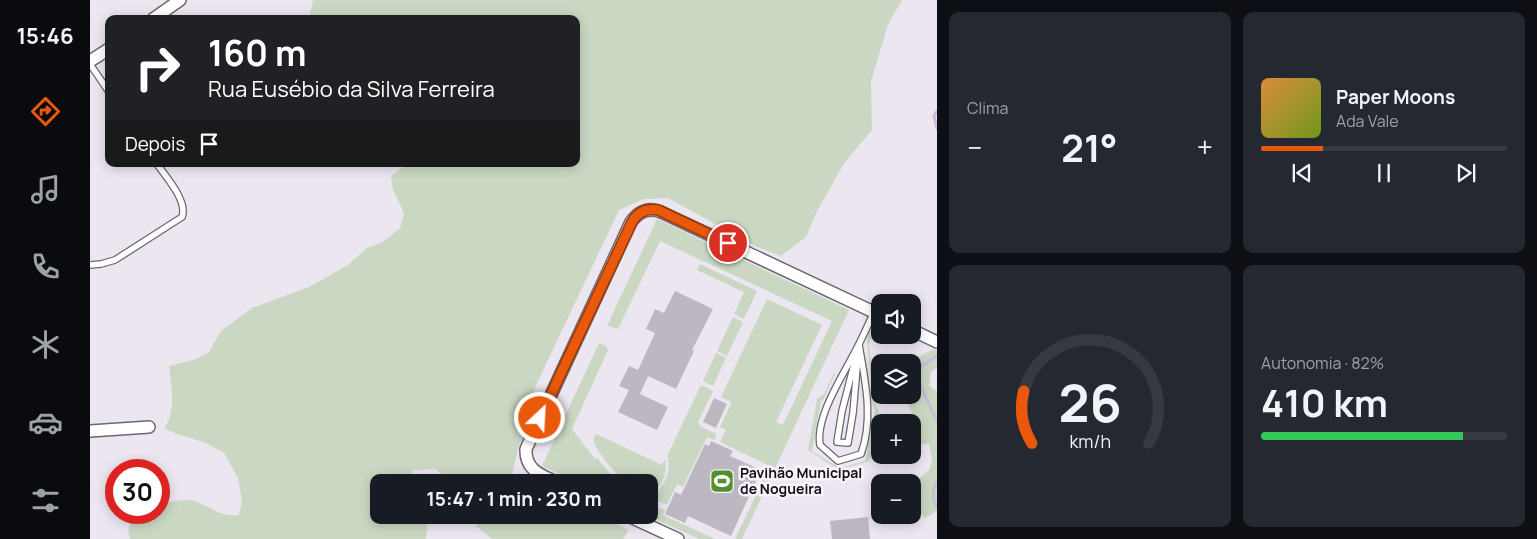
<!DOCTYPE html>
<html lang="pt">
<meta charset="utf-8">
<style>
:root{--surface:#171b24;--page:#242831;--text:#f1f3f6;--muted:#9ea1a6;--line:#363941;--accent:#ea580c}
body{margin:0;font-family:Manrope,sans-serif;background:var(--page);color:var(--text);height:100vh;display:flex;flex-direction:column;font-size:19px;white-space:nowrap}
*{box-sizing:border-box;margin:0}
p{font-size:16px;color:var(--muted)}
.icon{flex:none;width:28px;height:28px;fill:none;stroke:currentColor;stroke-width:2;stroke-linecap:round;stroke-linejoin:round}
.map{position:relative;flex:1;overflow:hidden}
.details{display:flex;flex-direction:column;gap:12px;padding:12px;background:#0d0f14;width:600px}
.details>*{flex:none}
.top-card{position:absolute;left:15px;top:15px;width:475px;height:152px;border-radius:10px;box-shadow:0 2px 12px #0003;background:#202124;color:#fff;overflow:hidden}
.tools{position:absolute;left:781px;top:294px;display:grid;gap:10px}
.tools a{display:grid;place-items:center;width:50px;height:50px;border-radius:10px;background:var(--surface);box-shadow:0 2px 12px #0003;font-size:25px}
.speed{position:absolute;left:15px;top:459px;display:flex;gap:10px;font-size:25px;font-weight:700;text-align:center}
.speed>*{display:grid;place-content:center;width:65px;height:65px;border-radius:50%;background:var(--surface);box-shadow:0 2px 12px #0003;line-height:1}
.speed .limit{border:8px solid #d22;background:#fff;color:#111}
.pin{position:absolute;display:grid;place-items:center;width:42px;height:42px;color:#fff;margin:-21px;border:2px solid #fff;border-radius:50%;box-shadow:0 1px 5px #0007}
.me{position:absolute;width:55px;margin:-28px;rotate:25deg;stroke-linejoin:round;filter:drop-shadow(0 0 4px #0008)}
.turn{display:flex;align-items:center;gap:18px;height:105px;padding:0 20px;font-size:22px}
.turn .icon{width:65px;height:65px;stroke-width:2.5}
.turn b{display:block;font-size:35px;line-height:42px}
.then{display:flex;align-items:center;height:48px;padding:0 20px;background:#0003;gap:10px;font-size:19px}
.big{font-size:38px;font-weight:700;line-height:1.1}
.details .widget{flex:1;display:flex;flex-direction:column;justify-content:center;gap:8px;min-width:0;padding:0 18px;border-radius:10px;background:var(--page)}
.details .dial{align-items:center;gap:0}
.dial svg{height:130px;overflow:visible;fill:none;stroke:var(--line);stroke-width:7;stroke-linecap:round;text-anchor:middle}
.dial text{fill:var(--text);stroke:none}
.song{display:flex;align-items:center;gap:15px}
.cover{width:60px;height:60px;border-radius:8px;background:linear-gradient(135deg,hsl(30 70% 55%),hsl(80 70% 35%))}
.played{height:5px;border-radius:2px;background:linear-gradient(90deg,var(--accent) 25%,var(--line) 25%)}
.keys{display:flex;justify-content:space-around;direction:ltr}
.heat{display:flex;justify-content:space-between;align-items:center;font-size:28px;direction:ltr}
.charge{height:8px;border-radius:4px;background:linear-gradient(90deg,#34c759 82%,var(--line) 0)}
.details .tiles{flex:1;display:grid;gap:12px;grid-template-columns:repeat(2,1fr)}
.trip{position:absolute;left:280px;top:474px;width:288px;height:50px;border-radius:10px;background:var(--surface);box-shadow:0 2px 12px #0003;font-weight:700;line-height:50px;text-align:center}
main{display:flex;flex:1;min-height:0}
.tabs{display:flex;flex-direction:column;width:90px;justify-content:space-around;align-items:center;background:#090b0e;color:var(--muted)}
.tabs .icon{width:35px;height:35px}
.tabs .active{color:var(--accent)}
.tabs b{font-size:22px;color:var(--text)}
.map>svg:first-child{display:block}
.green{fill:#cad8c3}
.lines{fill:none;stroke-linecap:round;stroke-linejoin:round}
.stream{stroke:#cbbbd7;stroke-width:3}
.building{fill:#bcb7c1}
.lane-casing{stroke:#6b666f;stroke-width:8}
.street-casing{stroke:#6b666f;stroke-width:14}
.lane{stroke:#fff;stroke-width:5.5}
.street{stroke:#fff;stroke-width:11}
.route-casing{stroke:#983908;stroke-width:12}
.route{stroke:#ea580c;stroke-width:9}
.labels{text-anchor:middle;stroke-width:5;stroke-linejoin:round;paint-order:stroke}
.poi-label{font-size:14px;font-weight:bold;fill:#121013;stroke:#f9f3fe;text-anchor:start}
</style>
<main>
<nav class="tabs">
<b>15:46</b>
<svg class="icon active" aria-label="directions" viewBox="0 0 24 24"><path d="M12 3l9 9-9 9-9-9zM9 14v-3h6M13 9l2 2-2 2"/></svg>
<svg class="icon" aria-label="music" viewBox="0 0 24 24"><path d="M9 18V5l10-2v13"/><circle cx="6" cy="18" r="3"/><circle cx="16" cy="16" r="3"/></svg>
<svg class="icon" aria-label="phone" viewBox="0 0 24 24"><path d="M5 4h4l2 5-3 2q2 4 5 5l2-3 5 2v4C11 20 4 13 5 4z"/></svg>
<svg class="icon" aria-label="climate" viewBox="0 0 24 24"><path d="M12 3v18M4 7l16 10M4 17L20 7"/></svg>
<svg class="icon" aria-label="car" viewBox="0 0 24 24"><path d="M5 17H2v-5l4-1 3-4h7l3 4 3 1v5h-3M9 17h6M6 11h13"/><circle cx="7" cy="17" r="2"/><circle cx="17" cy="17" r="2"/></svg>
<svg class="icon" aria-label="filters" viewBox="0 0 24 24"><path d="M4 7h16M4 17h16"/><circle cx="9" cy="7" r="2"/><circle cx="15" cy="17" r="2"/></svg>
</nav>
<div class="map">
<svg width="847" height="539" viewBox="0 0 847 539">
<rect width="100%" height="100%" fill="#ece6f0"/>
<!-- green -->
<g class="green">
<path d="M 223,0 L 812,0 L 798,25 L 781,81 L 782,130 L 755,162 L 727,211 L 716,237 L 691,256 L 665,246 L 578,198 L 554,199 L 529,210 L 432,415 L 441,419 L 429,445 L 422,475 L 437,482 L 359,482 L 346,469 L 323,470 L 320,482 L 289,482 L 289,515 L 331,515 L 337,526 L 336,539 L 40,539 L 38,531 L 43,515 L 51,513 L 69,512 L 69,506 C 78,502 94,498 104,501 C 120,506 131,518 149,515 L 152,501 L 148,478 L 134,453 L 116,443 L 87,434 L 74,428 C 87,412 81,385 79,366 L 106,359 L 119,352 L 131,331 L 162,308 L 219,287 L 258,265 L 277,248 L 293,242 L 310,228 L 314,213 L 303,190 L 301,176 L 318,164 L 486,164 L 486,19 L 219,19 Z"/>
<path d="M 567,219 L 759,310 L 652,539 L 645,539 L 680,466 L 630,442 L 636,430 L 630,427 L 642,402 L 631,397 L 677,299 L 732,325 L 686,422 L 693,425 L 742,321 L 570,241 L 528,329 L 517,326 Z"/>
<path d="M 610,264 L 667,291 L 654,319 L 644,314 L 654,292 L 607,270 Z"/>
<path d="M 643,317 L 653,322 L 637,356 L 627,351 Z"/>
<path d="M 780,330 L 783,332 L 779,344 L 785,404 L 789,411 L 780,461 L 749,470 L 718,450 L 727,399 L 734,394 L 745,371 L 745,374 L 733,400 L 731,401 L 722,451 L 750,468 L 775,461 L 785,410 L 783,405 L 777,339 Z"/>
<path d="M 509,343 L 516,346 L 518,350 L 482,429 L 505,459 L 507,458 L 527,482 L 488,482 L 452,466 Z"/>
<path d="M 843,349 L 847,351 L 847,368 L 841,372 L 839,386 L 847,391 L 847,511 L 835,518 C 814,497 819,486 840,469 L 842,458 L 839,444 L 823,445 L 827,425 L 814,395 L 822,395 L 822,362 L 819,362 Z"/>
<path d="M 626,353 L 636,358 L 623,386 L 613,381 Z"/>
<path d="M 611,385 L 623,391 L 608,422 L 611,427 L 627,434 L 624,440 L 617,437 L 593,487 L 587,484 L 577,505 L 561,498 C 573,488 583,472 577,456 Z"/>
<path d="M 506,434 L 572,465 L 575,459 C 578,474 571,488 559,496 L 559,482 L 535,482 C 527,475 506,452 504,441 C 503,439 505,436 506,434 Z"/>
<path d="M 564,506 L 575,510 L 573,515 L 625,539 L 609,539 L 559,516 Z"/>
<path d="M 381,515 L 507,515 L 539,530 L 533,539 L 402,539 L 387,527 Z"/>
</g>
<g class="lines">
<!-- stream -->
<g class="stream">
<path d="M 847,111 L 844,116 L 847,129"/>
<path d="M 847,356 L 826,370 L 827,378 L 847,421"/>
<path d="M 847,482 C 842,488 842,500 847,507"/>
</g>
</g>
<!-- building -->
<g class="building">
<path d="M 585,291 L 623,309 L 602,350 L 604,351 L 586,389 L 558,376 L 550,394 L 578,407 L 567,430 L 528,412 L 539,390 L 529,386 L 539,366 L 548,370 L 565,333 L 556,329 L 565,309 L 574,313 Z"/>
<path d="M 624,398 L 637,404 L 626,428 L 613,422 Z"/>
<path d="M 621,441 L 643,451 L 640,456 L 671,470 L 641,536 L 598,516 L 595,523 L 575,514 L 585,492 L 591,495 L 615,444 L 619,446 Z"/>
<path d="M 778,517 L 780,539 L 742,539 L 740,521 Z"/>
</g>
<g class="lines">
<!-- lane casing -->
<g class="lane-casing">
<g id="lane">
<path d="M 0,64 L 19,92"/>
<path d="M 0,265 L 11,264 L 25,260 L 92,217 C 98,201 76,177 67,164"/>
<path d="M 769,345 C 775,380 784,419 771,454 L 748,461 L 730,445 C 725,415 756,371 769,344 C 774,334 779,323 784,312"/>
<path d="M 769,345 L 763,413 L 758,443 L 747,442 L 752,411 Z"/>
</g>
</g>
<!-- street casing -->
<g class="street-casing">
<g id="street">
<path d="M 63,19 L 90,0"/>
<path d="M 0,61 L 19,49"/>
<path d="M 822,330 L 847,342"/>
<path d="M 0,431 L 59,427"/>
<path d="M 466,482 C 451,475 435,470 436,449 L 541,222 C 549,211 559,207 571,212 L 790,315"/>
<path d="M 536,515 L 588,539"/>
</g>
</g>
<!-- lane -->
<use href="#lane" class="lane"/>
<!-- street -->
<use href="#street" class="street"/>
</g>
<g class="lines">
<!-- route casing -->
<g class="route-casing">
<path id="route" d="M 450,418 L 542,222 C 548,212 556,208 568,210 L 638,243"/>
</g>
<!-- route -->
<use href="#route" class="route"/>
</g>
<!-- icons -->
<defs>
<g id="stadium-square" transform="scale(1.25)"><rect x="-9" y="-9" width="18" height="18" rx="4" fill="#538f2e" stroke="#f9f3fe"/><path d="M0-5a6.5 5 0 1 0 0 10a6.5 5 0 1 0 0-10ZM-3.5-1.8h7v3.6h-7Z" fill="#fff"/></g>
</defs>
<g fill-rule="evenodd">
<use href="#stadium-square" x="632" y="481"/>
</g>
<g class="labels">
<!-- poi labels -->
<g class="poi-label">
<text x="650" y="478">Pavihão Municipal<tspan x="650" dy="16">de Nogueira</tspan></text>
</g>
</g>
</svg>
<div class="tools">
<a><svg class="icon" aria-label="sound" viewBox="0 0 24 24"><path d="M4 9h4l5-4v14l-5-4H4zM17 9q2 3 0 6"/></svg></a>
<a><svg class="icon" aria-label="layers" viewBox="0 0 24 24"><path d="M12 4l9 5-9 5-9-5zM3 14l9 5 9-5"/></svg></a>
<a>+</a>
<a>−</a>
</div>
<div class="speed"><div class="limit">30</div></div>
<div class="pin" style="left:638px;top:243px;background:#d93025"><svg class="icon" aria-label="arrive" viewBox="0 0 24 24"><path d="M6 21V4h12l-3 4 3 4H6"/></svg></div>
<svg class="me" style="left:450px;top:418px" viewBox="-20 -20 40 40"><circle r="17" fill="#ea580c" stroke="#fff" stroke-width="3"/><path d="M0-11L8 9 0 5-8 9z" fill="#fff"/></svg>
<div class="trip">15:47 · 1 min · 230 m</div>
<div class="top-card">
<div class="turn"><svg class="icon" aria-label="right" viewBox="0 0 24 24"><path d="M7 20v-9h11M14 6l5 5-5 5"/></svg><div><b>160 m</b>Rua Eusébio da Silva Ferreira</div></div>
<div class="then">Depois<svg class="icon" aria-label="arrive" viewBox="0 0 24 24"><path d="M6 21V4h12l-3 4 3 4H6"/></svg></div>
</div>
</div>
<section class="details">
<div class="tiles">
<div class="widget"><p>Clima</p>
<div class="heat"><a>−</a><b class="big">21°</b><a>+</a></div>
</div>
<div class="widget">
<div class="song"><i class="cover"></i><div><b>Paper Moons</b><p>Ada Vale</p></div></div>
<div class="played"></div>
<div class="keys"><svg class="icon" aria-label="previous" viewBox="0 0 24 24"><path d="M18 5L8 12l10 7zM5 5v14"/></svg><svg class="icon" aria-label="pause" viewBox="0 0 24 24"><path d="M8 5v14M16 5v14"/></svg><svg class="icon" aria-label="next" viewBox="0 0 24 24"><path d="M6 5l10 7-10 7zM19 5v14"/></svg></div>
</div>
<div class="widget dial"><svg viewBox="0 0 100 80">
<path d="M14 69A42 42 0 1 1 86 69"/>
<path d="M14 69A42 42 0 0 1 9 37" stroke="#ea580c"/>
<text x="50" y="56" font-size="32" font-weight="700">26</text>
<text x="50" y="72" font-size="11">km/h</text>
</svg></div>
<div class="widget"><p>Autonomia · 82%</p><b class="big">410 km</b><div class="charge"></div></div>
</div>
</section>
</main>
